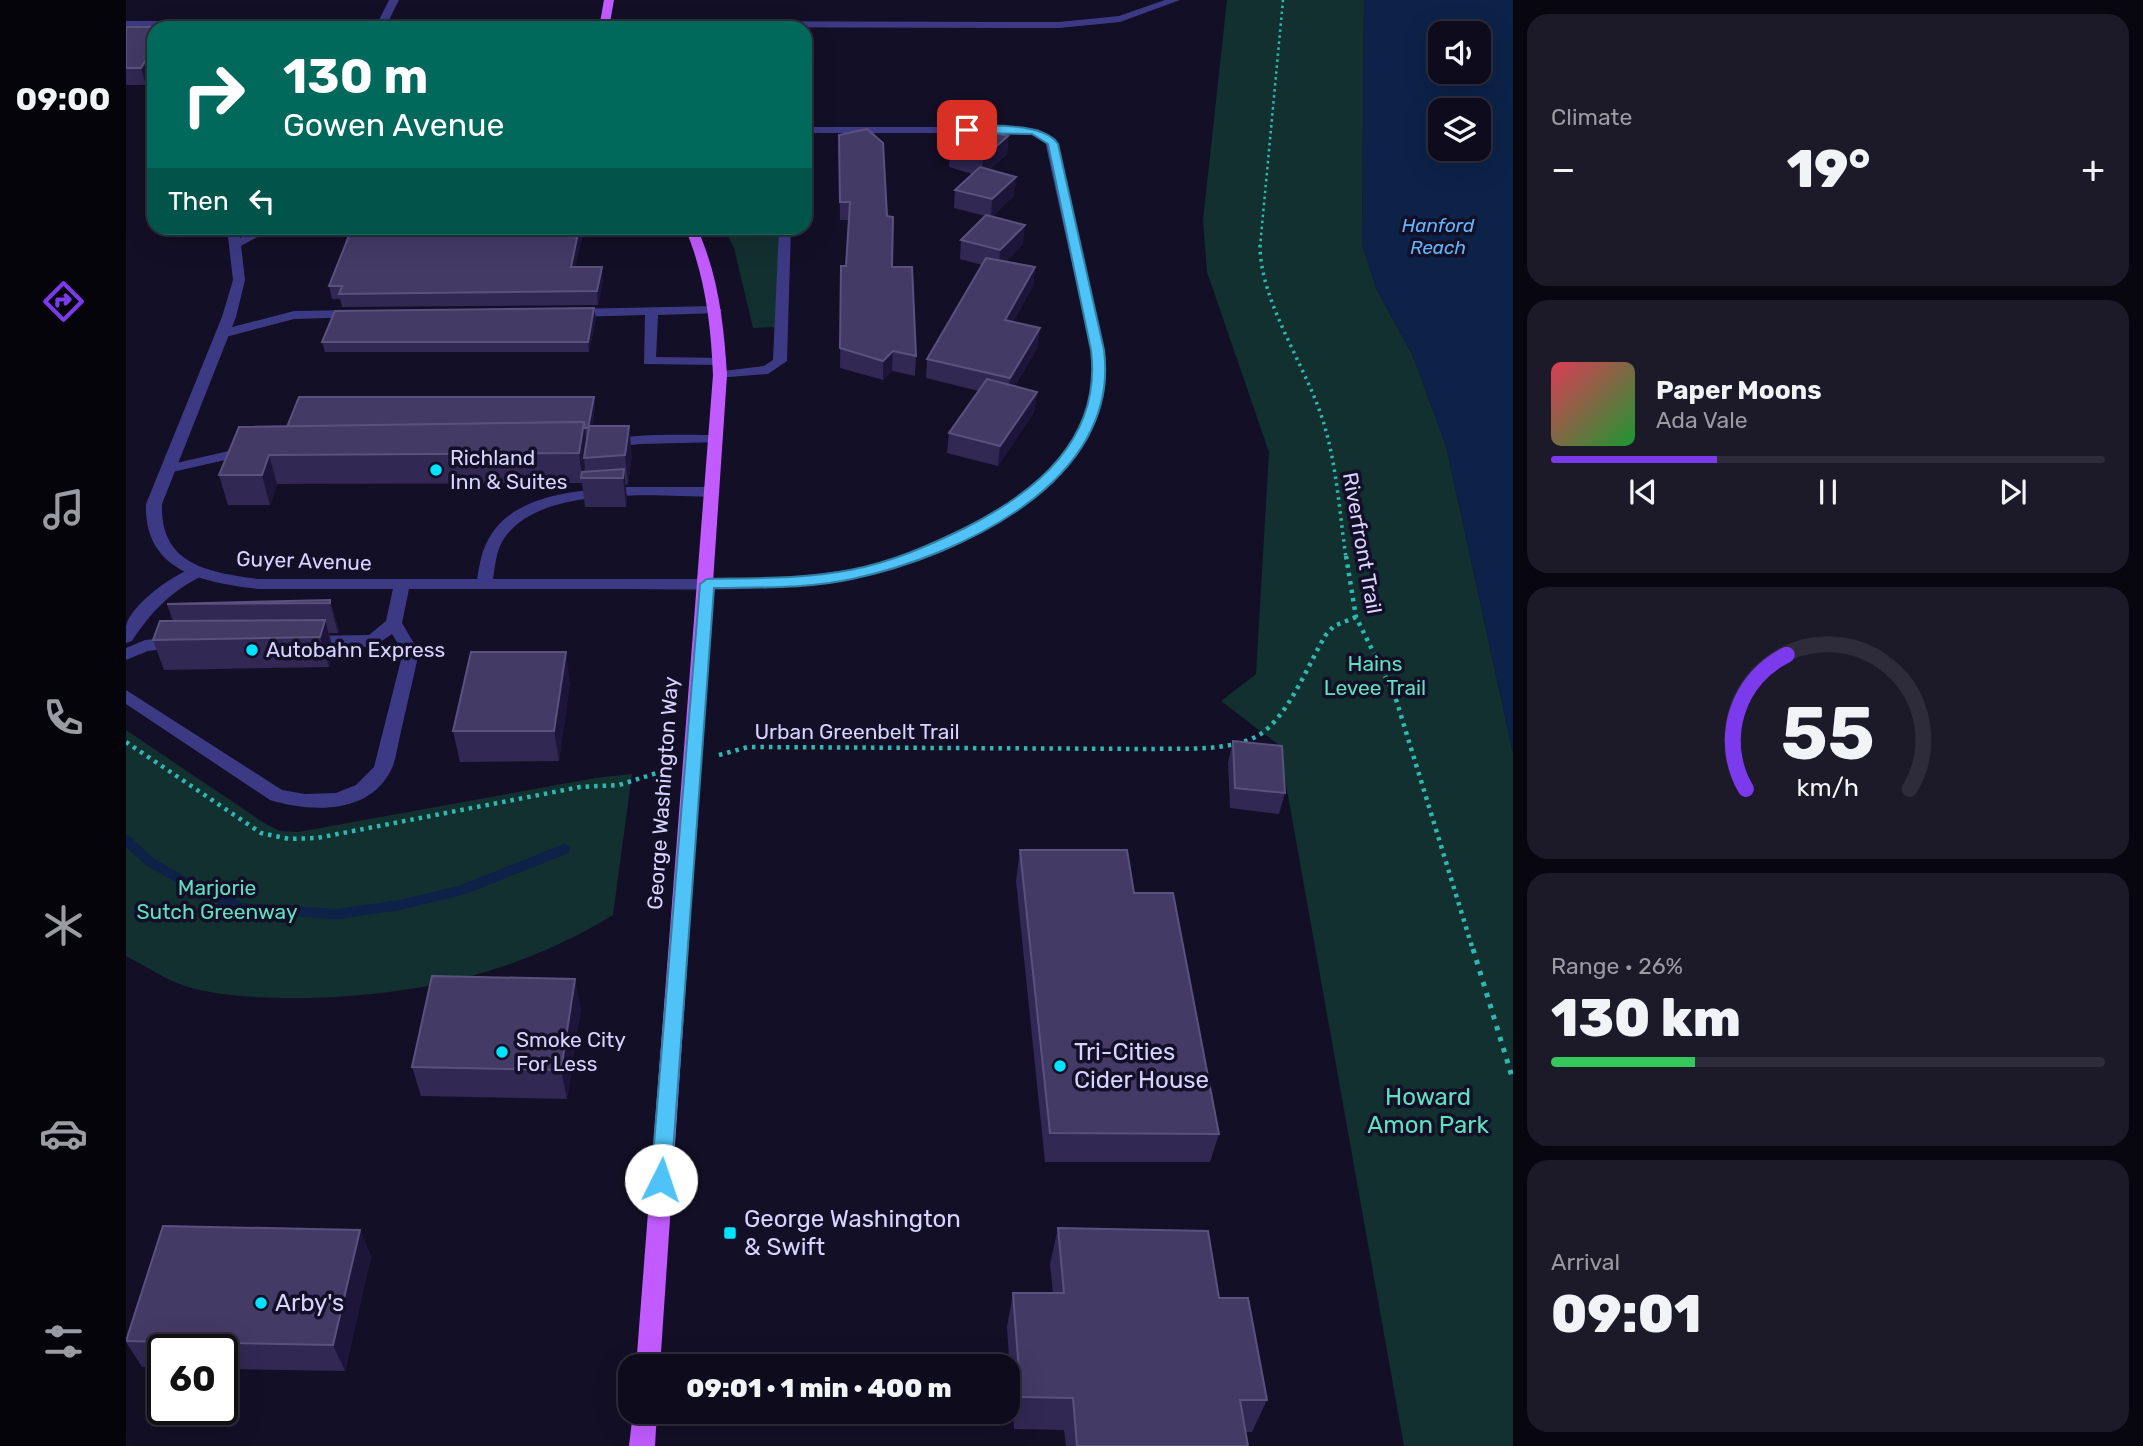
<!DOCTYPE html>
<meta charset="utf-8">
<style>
:root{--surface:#0e0b1c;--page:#1c1929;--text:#f1f3f6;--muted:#9b9ba3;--line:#2e2b3b;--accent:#7c3aed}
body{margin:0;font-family:Rubik,sans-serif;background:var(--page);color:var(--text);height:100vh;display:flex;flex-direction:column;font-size:26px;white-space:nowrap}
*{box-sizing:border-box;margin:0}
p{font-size:23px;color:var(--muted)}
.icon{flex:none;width:38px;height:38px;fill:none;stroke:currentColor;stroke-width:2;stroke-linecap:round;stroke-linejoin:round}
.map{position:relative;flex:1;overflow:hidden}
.details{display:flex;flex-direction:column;gap:14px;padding:14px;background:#08060f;width:630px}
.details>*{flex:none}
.guide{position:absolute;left:21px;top:21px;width:665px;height:214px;border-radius:21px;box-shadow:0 7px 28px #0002,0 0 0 2px var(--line);background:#00695c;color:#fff;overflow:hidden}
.controls{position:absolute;left:1302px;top:21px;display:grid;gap:14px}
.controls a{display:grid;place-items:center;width:63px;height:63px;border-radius:14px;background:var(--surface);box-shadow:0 7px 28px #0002,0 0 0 2px var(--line);font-size:35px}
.speed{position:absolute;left:21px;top:1334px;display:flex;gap:14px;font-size:35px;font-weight:700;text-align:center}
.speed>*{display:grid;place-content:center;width:91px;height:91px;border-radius:50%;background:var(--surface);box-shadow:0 7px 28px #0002,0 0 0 2px var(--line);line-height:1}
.speed .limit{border:4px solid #111;border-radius:10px;background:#fff;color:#111}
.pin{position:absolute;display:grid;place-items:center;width:60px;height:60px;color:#fff;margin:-30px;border-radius:14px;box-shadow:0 4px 10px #0006}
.me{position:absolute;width:77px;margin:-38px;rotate:4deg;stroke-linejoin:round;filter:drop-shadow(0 0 5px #0008)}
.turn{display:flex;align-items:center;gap:24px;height:147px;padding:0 21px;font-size:32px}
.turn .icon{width:91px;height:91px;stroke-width:2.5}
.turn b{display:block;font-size:49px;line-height:60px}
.then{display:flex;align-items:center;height:66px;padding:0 21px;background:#0003;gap:14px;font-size:26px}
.big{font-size:52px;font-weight:800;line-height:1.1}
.details .widget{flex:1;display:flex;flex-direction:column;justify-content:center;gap:10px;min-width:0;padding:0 24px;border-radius:21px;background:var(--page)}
.details .dial{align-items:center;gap:0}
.dial svg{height:182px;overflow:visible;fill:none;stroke:var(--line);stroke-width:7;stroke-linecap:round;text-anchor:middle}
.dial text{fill:var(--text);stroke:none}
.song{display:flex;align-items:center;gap:21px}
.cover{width:84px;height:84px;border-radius:10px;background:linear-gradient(135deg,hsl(350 70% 55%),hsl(130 70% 35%))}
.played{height:7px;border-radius:4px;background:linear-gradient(90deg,var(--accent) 30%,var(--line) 30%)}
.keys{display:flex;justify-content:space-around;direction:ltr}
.heat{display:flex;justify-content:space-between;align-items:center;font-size:38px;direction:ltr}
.charge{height:10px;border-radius:5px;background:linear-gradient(90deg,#34c759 26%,var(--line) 0)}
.trip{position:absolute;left:492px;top:1354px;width:402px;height:70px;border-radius:21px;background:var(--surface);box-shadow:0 7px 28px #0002,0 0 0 2px var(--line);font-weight:800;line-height:70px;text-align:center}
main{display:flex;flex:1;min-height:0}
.dock{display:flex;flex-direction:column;width:126px;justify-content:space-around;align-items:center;background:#06040b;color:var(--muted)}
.dock .icon{width:49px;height:49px}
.dock .selected{color:var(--accent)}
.dock b{font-size:32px;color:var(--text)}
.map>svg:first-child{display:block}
.green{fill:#12302f}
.water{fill:#0c2248;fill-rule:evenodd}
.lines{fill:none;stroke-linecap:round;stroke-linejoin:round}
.stream{stroke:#0c2248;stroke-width:10}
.path-far3{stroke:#2fb8b0;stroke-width:2.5;stroke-dasharray:2.5 3.5;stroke-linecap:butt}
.path-far2{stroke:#2fb8b0;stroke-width:3.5;stroke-dasharray:2.5 4.5;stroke-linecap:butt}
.path-far1{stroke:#2fb8b0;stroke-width:4.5;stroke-dasharray:3.5 5;stroke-linecap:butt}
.path{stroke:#2fb8b0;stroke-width:5;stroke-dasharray:4.5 7;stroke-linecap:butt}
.service{fill:#3d3a85;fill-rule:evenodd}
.minor{fill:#3d3a85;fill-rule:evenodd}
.tertiary{fill:#3d3a85;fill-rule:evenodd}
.primary{fill:#c25bff;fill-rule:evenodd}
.wall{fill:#312854}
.shaded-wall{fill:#1d163a}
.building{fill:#433a66;stroke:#5a527e;stroke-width:2}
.route{fill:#4fc3f7;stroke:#337fa1;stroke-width:2}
.poi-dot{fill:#00e5ff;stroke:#130f26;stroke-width:2.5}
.labels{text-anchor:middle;stroke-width:7;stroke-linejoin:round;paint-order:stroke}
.far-water-label{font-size:19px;font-style:italic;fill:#62b6ff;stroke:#130f26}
.poi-label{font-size:21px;fill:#d9d4ff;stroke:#130f26;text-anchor:start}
.street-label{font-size:21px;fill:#d9d4ff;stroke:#130f26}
.park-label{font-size:21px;fill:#5fe0c0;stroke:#130f26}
.near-poi-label{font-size:24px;fill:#d9d4ff;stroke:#130f26;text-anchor:start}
.near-park-label{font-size:24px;fill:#5fe0c0;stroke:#130f26}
</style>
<main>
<nav class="dock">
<b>09:00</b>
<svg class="icon selected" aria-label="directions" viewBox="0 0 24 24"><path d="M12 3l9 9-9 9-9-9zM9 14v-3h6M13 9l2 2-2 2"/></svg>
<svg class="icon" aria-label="music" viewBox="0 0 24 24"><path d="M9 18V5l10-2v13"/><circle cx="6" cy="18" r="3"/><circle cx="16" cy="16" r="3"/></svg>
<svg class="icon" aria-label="phone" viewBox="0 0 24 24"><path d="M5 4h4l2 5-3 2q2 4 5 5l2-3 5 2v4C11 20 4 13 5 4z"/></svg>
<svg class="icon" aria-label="climate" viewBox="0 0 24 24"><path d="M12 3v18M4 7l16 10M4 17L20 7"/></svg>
<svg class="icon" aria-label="car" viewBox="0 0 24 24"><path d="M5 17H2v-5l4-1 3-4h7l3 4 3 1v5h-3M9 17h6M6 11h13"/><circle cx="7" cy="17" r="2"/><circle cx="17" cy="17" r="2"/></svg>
<svg class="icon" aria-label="filters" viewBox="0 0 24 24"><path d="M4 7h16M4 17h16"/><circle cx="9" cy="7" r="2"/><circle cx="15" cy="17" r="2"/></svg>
</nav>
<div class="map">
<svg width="1387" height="1446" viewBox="0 0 1387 1446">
<rect width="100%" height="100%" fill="#130f26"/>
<!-- green -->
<g class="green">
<path d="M 1101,0 L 1238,0 L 1236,244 L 1251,290 L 1287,356 L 1320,445 L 1387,753 L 1387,1446 L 1278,1446 L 1153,745 L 1095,701 L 1130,674 L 1143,452 L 1081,272 L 1077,220 Z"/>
<path d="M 598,228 L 653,228 L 650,327 L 627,328 L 608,248 Z"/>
<path d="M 0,730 L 138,823 L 154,831 L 172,832 L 469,778 L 506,774 L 487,915 C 392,973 294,995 183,998 C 144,998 101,998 62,987 C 41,981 20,966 0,956 Z"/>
</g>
<!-- water -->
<path class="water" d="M 1238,0 L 1387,0 L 1387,753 L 1320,445 L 1287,356 L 1251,290 L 1236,244 ZM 1314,33 L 1353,33 L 1353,72 L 1314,72 ZM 1314,110 L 1353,110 L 1353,149 L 1314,149 Z"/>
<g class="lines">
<!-- stream -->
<path class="stream" d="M 0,840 L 24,862 L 68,887 L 115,908 L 212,914 L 274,905 L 336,890 L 439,849"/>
<!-- path-far3 -->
<path class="path-far3" d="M 1134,247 L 1157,0"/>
<!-- path-far2 -->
<path class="path-far2" d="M 1134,245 C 1134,305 1184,370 1200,431 C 1211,471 1214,516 1220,558"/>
<!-- path-far1 -->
<g class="path-far1">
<path d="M 1220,556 L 1230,617 L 1269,696 L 1347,950"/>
<path d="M 0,742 L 135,833 L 163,839 L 191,838 L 454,787 L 493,785 L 537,771"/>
<path d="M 593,755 L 622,747 L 1025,749 C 1058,748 1103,752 1133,735 C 1162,717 1182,665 1199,636 L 1208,626 L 1230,617"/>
</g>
<!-- path -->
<path class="path" d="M 1347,949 L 1387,1080"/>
<!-- service -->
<g class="service">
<path d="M 263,0 L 273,0 L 260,26 L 252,26 L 251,24 Z"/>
<path d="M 133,228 L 148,228 L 113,247 L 109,248 L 103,244 Z"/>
<path d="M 653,228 L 665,228 L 661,361 L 642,374 L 589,378 L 589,372 L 638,366 L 647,360 Z"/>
<path d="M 589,306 L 596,310 L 594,313 L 532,315 L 530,357 L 599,358 L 599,364 L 594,365 L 518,364 L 519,315 L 447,317 L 440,313 L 447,309 Z"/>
<path d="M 230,310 L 235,311 L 235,317 L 168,319 L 96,338 L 89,334 L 91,331 L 168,311 Z"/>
<path d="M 590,435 L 597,439 L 595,442 L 514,444 L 482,448 L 475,444 C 489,432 568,435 590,435 Z"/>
<path d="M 125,446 L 132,450 L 130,453 L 42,473 L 35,469 L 37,466 Z"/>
<path d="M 502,487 L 586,487 L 594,492 L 586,497 C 530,496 409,484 376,542 C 369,554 369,571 366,584 L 364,588 L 352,588 L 350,584 C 353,570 354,555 361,542 C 384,493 455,490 502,487 Z"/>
<path d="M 70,567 L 76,568 L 78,572 L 76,576 C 45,591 24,613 6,641 L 0,643 C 0,638 0,631 0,626 C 4,605 50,572 70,567 Z"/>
<path d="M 276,579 L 284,584 L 276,623 L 293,652 C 287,680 280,708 274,736 C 271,747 270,762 264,772 C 241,815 184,812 144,800 L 0,704 L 0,690 L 156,790 L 179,794 L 210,793 L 230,785 L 248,767 L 277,652 L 266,634 L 247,647 L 181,648 L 173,642 L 181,636 L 243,635 L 260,621 L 268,584 Z"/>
<path d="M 51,637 L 59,643 L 57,647 L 22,651 L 0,660 L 0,648 L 19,640 Z"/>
</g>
<!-- minor -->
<g class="minor">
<path d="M 1039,0 L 1054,0 L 994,22 L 933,28 L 478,27 L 473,24 L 478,21 L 933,22 L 993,16 Z"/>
<path d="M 679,127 L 895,127 L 912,129 L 930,139 C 941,187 952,236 963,284 C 971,318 984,354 979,389 C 963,495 816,565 721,580 C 643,593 562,589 483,589 C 366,589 249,589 132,589 C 77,582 18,572 20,504 L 96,317 L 107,280 L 101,228 L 113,228 L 119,280 L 110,317 L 36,504 C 34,565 82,572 132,579 L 629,579 C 675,576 721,573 765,560 C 790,552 814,540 837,528 C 896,498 953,460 965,390 C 971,353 958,315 950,280 C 939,234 929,187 919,141 L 906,134 L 895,133 L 679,133 Z"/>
</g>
<!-- tertiary -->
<path class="tertiary" d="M 0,21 L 478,21 L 483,24 L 478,27 L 0,27 Z"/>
<!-- primary -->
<g class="primary">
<path d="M 478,0 L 488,0 L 483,28 L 473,28 Z"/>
<path d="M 559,228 L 571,228 C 592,274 598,324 601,375 L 534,1367 L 510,1367 L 587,375 C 585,324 579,275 559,228 Z"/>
<path d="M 507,1412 L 531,1412 L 529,1446 L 503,1446 Z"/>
</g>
</g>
<!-- wall -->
<g class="wall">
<path d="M 0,27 L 41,27 L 41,28 L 28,28 L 20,85 L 0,85 Z"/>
<path d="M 882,136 L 881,154 L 863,170 L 888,195 L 866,217 L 897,244 L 880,262 L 909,267 L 907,286 L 887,322 L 912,347 L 889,386 L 911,392 L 908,412 L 872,466 L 821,453 L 823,433 L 853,391 L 800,378 L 801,359 L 856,265 L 834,259 L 835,240 L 859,216 L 828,208 L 829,190 L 846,174 L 823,167 L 824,149 Z"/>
<path d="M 713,153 L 761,216 L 766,267 L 790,356 L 789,376 L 766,371 L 757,380 L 714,368 L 715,266 L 720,266 L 723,220 L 714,220 Z"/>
<path d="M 173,228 L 458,228 L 449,267 L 477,280 L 472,305 L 216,307 L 214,299 L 206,299 L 203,286 L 224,234 L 174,233 Z"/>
<path d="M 468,308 L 470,318 L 463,352 L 199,352 L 196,342 Z"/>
<path d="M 468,397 L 469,407 L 466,426 L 506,455 L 502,484 L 499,485 L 501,498 L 500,507 L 459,507 L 456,483 L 151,484 L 144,505 L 102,505 L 93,475 L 161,427 Z"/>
<path d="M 204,600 L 213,631 L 212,633 L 203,633 L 207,650 L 203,667 L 38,670 L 27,640 L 47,621 L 41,604 Z"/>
<path d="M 444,682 L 433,761 L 334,762 L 327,731 Z"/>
<path d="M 1107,741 L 1159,793 L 1153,814 L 1104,808 L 1102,762 Z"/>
<path d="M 894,850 L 1008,893 L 1093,1134 L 1084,1162 L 919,1162 L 890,881 Z"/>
<path d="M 455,1008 L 441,1099 L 295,1096 L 286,1067 Z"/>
<path d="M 932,1228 L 1093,1298 L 1141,1400 L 1126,1432 L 1120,1432 L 1122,1446 L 940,1446 L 938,1430 L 888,1429 L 881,1327 L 887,1293 L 927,1293 L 924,1264 Z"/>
<path d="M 234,1230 L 245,1257 L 219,1371 L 96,1369 L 96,1349 L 37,1349 L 37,1367 L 16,1367 L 0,1342 L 0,1339 Z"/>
</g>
<!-- shaded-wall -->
<g class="shaded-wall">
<path d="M 28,47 L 28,72 L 20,85 L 15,68 Z"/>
<path d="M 882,136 L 881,154 L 856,176 L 857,158 Z"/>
<path d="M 890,177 L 888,195 L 865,218 L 866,199 Z"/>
<path d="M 899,225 L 897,244 L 873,269 L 874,250 Z"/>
<path d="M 453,228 L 458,228 L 446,280 L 445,267 Z"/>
<path d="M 476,267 L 477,280 L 472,305 L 471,291 Z"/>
<path d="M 909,267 L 907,286 L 877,340 L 879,320 Z"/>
<path d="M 468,308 L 470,318 L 463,352 L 462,342 Z"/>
<path d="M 914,328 L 912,347 L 882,397 L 884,378 Z"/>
<path d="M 767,351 L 766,371 L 757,380 L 757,361 Z"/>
<path d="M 911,392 L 908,412 L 872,466 L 874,446 Z"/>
<path d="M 468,397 L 469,407 L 464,438 L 463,428 Z"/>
<path d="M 458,422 L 462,452 L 458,458 L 459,467 L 457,478 L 456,478 L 453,453 Z"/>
<path d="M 503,426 L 506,455 L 502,484 L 499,455 Z"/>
<path d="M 143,455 L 151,484 L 144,505 L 136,475 Z"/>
<path d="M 498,469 L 501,498 L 500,507 L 497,478 Z"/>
<path d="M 204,600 L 213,631 L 212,633 L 204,603 Z"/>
<path d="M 199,620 L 207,650 L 203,667 L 194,637 Z"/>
<path d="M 440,652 L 444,682 L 433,761 L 428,731 Z"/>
<path d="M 449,979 L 455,1008 L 441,1099 L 435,1070 Z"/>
<path d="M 234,1230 L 245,1257 L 219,1371 L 207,1345 Z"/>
</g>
<!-- building -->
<g class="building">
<path d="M 0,27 L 41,27 L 40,28 L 28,28 L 28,47 L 15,68 L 0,68 Z"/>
<path d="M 849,127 L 882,136 L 857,158 L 824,149 Z"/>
<path d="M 741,129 L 757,143 L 761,216 L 767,217 L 766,267 L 786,267 L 790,356 L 767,351 L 757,361 L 714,348 L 715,266 L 720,266 L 724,202 L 714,202 L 713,135 Z"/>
<path d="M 854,167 L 890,177 L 866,199 L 829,190 Z"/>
<path d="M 860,215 L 899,225 L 874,250 L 835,240 Z"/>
<path d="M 226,228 L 453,228 L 445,267 L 476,267 L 471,291 L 213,294 L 216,286 L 203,286 Z"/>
<path d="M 860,258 L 909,267 L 879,320 L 914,328 L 884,378 L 801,359 Z"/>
<path d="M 468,308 L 462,342 L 196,342 L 209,311 Z"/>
<path d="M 861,379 L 911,392 L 874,446 L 823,433 Z"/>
<path d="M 173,397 L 468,397 L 462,428 L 459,428 L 458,422 L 161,427 Z"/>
<path d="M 458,422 L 453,453 L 143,455 L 136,475 L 93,475 L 113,427 Z"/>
<path d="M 463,426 L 503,426 L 499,455 L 458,458 Z"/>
<path d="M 498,469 L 497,478 L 455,478 L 456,472 Z"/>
<path d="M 204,600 L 204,603 L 41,604 Z"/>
<path d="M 199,620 L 194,637 L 27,640 L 34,621 Z"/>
<path d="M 345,652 L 440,652 L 428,731 L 327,731 Z"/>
<path d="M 1107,741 L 1156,746 L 1159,793 L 1109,788 Z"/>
<path d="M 894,850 L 1001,850 L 1008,893 L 1047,893 L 1093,1134 L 924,1133 Z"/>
<path d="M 306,976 L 449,979 L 435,1070 L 286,1067 Z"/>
<path d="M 37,1226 L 234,1230 L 207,1345 L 0,1341 Z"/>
<path d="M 932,1228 L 1082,1231 L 1093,1298 L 1122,1298 L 1141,1400 L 1114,1400 L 1122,1446 L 951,1446 L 947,1398 L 895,1397 L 887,1293 L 938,1293 Z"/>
</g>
<!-- route -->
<path class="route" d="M 837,128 C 859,124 919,123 932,144 L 978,350 C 995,483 832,556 726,579 C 681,589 634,587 588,588 L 545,1180 L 542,1186 L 535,1189 L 528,1186 L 525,1180 L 574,584 L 581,579 C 628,578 677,579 724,570 C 766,562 802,546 839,528 C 910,492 976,439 965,350 L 922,144 L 906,134 L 841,133 L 837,132 Z"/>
<!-- markers -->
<g class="poi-dot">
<circle cx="310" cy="470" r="7"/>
<circle cx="126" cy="650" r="7"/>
<circle cx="376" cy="1052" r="7"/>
<circle cx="934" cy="1066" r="7"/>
<rect x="597" y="1226" width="14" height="14" rx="3.5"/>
<circle cx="135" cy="1303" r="7"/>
</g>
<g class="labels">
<!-- far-water labels -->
<g class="far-water-label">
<text x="1312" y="232">Hanford<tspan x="1312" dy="22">Reach</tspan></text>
</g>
<!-- poi labels -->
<g class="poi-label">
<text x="324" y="465">Richland<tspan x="324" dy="24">Inn &amp; Suites</tspan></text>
<text x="140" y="657">Autobahn Express</text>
<text x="390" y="1047">Smoke City<tspan x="390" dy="24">For Less</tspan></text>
</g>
<!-- street labels -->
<g class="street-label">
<text transform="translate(1236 543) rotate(80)" y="7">Riverfront Trail</text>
<text transform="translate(178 561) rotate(2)" y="7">Guyer Avenue</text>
<text x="731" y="739">Urban Greenbelt Trail</text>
<text transform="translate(537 793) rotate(-86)" y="7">George Washington Way</text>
</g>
<!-- park labels -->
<g class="park-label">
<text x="1249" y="671">Hains<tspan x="1249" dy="24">Levee Trail</tspan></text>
<text x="91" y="895">Marjorie<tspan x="91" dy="24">Sutch Greenway</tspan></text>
</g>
<!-- near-poi labels -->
<g class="near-poi-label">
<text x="948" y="1060">Tri-Cities<tspan x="948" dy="28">Cider House</tspan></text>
<text x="618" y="1227">George Washington<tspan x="618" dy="28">&amp; Swift</tspan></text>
<text x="149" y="1311">Arby's</text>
</g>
<!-- near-park labels -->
<g class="near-park-label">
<text x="1302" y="1105">Howard<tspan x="1302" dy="28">Amon Park</tspan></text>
</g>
</g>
</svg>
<div class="controls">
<a><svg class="icon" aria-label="sound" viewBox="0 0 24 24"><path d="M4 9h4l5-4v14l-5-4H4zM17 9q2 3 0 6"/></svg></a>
<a><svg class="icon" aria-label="layers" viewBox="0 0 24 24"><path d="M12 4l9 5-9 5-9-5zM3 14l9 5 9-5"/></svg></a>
</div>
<div class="speed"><div class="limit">60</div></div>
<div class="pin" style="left:841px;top:130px;background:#d93025"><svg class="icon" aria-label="arrive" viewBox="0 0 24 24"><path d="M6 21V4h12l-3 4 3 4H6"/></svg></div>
<svg class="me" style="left:535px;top:1180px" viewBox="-20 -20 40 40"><circle r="19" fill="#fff"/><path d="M0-13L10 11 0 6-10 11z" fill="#4fc3f7"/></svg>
<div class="trip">09:01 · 1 min · 400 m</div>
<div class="guide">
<div class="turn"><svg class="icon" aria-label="right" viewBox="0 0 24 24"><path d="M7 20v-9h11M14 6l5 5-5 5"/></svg><div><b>130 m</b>Gowen Avenue</div></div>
<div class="then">Then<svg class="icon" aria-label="left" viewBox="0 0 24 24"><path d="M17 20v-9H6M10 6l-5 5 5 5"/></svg></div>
</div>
</div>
<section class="details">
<div class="widget"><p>Climate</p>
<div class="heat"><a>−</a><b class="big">19°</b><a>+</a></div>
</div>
<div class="widget">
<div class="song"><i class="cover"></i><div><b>Paper Moons</b><p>Ada Vale</p></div></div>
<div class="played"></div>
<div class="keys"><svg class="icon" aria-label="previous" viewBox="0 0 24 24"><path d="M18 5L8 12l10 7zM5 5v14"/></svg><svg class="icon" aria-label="pause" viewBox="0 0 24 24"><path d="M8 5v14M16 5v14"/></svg><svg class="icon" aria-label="next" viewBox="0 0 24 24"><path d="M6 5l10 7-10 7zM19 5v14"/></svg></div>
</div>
<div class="widget dial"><svg viewBox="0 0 100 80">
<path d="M14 69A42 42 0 1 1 86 69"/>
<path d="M14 69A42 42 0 0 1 32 10" stroke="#7c3aed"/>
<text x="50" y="56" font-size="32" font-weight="700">55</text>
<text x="50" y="72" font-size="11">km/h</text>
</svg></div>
<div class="widget"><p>Range · 26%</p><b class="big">130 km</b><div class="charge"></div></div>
<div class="widget"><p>Arrival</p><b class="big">09:01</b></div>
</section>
</main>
